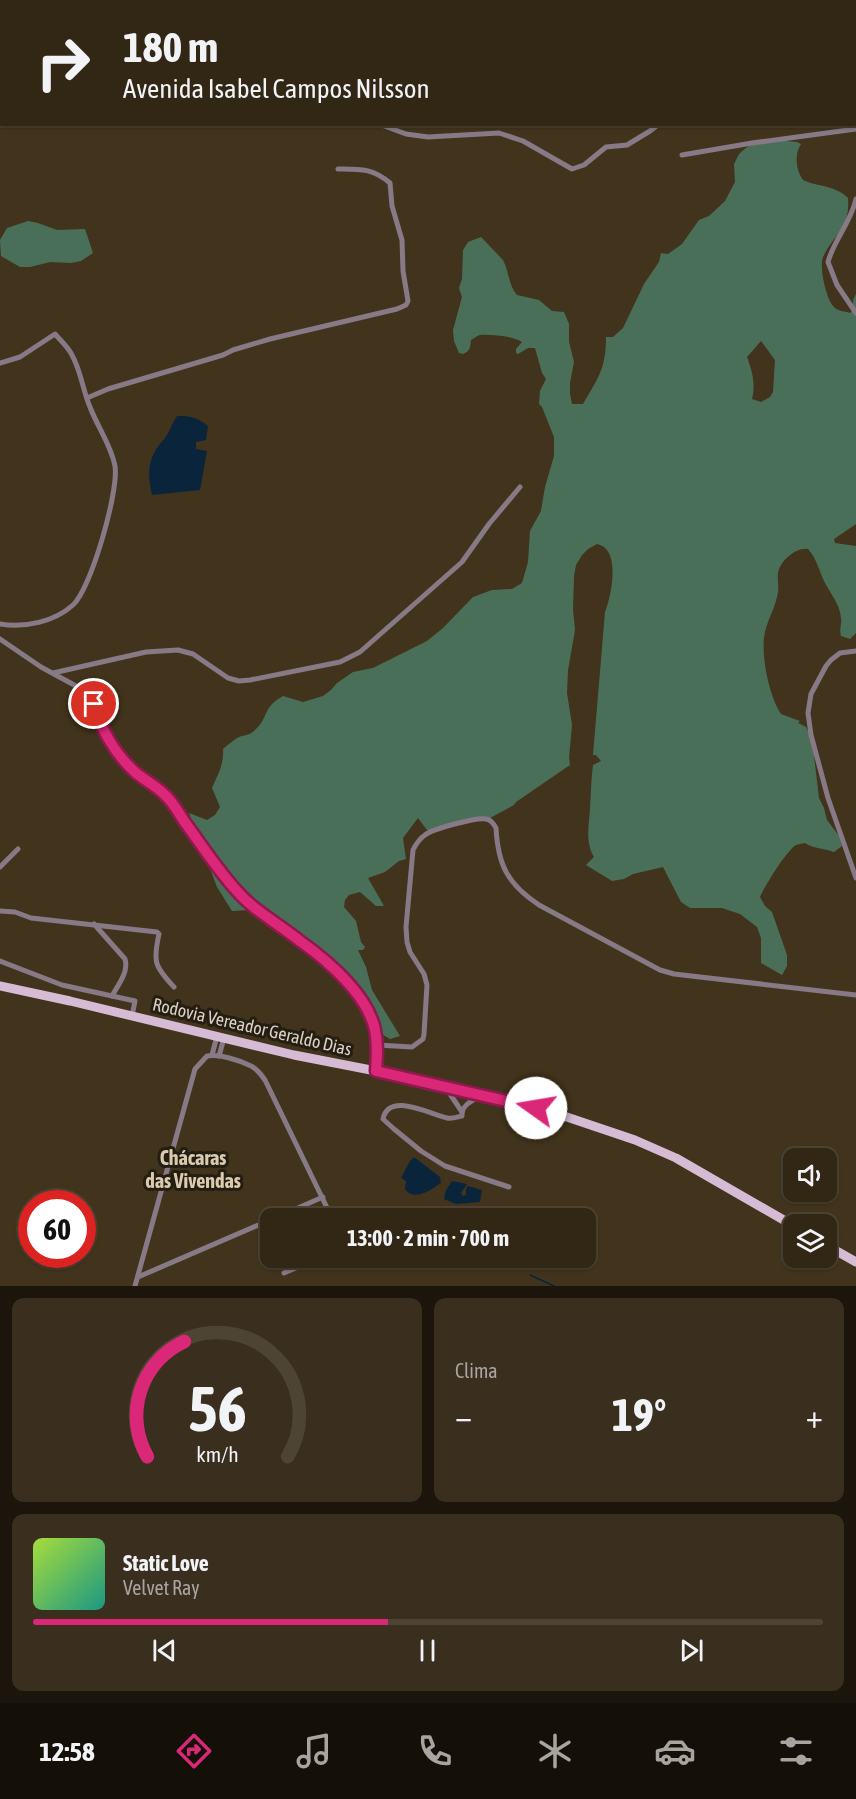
<!DOCTYPE html>
<html lang="pt">
<meta charset="utf-8">
<style>
:root{--surface:#322715;--page:#3a2f1e;--text:#f1f3f6;--muted:#a8a5a0;--line:#4d4434;--accent:#db2777}
body{margin:0;font-family:"Asap Condensed",sans-serif;background:var(--page);color:var(--text);height:100vh;display:flex;flex-direction:column;font-size:22px;white-space:nowrap}
*{box-sizing:border-box;margin:0}
p{font-size:20px;color:var(--muted)}
.icon{flex:none;width:33px;height:33px;fill:none;stroke:currentColor;stroke-width:2;stroke-linecap:round;stroke-linejoin:round}
.map{position:relative;height:1286px;overflow:hidden}
.side{display:flex;flex-direction:column;gap:12px;padding:12px;background:#1c150c;flex:1}
.side>*{flex:none}
.top-card{position:absolute;left:0px;top:0px;width:856px;height:126px;box-shadow:0 2px 4px #0004,0 0 0 2px var(--line);background:#322715;color:var(--text);overflow:hidden}
.fabs{position:absolute;left:783px;top:1148px;display:grid;gap:12px}
.fabs a{display:grid;place-items:center;width:54px;height:54px;border-radius:12px;background:var(--surface);box-shadow:0 2px 4px #0004,0 0 0 2px var(--line);font-size:30px}
.speed{position:absolute;left:18px;top:1190px;display:flex;gap:12px;font-size:30px;font-weight:700;text-align:center}
.speed>*{display:grid;place-content:center;width:78px;height:78px;border-radius:50%;background:var(--surface);box-shadow:0 2px 4px #0004,0 0 0 2px var(--line);line-height:1}
.speed .limit{border:9px solid #d22;background:#fff;color:#111}
.pin{position:absolute;display:grid;place-items:center;width:51px;height:51px;color:#fff;margin:-26px;border:3px solid #fff;border-radius:50%;box-shadow:0 2px 6px #0007}
.me{position:absolute;width:66px;margin:-33px;rotate:283deg;stroke-linejoin:round;filter:drop-shadow(0 0 4px #0008)}
.turn{display:flex;align-items:center;gap:21px;height:126px;padding:0 24px;font-size:27px}
.turn .icon{width:78px;height:78px;stroke-width:2.5}
.turn b{display:block;font-size:42px;line-height:51px}
.big{font-size:45px;font-weight:700;line-height:1.1}
.side .widget{flex:1;display:flex;flex-direction:column;justify-content:center;gap:9px;min-width:0;padding:0 21px;border-radius:12px;background:var(--page)}
.side .dial{align-items:center;gap:0}
.dial svg{height:156px;overflow:visible;fill:none;stroke:var(--line);stroke-width:7;stroke-linecap:round;text-anchor:middle}
.dial text{fill:var(--text);stroke:none}
.song{display:flex;align-items:center;gap:18px}
.cover{width:72px;height:72px;border-radius:9px;background:linear-gradient(135deg,hsl(80 70% 55%),hsl(170 70% 35%))}
.played{height:6px;border-radius:3px;background:linear-gradient(90deg,var(--accent) 45%,var(--line) 45%)}
.keys{display:flex;justify-content:space-around;direction:ltr}
.heat{display:flex;justify-content:space-between;align-items:center;font-size:33px;direction:ltr}
.side .tiles{flex:1;display:grid;gap:12px;grid-template-columns:1fr 1fr}
.widget:last-child{grid-column:span 2}
.trip{position:absolute;left:260px;top:1208px;width:336px;height:60px;border-radius:12px;background:var(--surface);box-shadow:0 2px 4px #0004,0 0 0 2px var(--line);font-weight:700;line-height:60px;text-align:center}
.tabs{display:flex;height:96px;justify-content:space-around;align-items:center;background:#141008;color:var(--muted)}
.tabs .icon{width:42px;height:42px}
.tabs .current{color:var(--accent)}
.tabs b{font-size:27px;color:var(--text)}
.map>svg:first-child{display:block}
.forest{fill:#4a6f59;fill-rule:evenodd}
.water{fill:#0a243b}
.lines{fill:none;stroke-linecap:round;stroke-linejoin:round}
.stream{stroke:#0a243b;stroke-width:1.5}
.street{stroke:#877986;stroke-width:5}
.primary{stroke:#d6bbd5;stroke-width:9}
.route-casing{stroke:#8e194d;stroke-width:15}
.route{stroke:#db2777;stroke-width:10}
.labels{text-anchor:middle;stroke-width:6;stroke-linejoin:round;paint-order:stroke}
.street-label{font-size:18px;fill:#dad1c3;stroke:#231d12}
.neighbourhood-label{font-size:20px;font-weight:bold;fill:#dbcaae;stroke:#231d12}
</style>
<div class="map">
<svg width="856" height="1286" viewBox="0 0 856 1286">
<rect width="100%" height="100%" fill="#42341c"/>
<!-- forest -->
<g class="forest">
<path d="M 765,139 L 797,142 L 801,144 C 794,154 796,171 803,180 C 818,187 835,185 848,198 C 850,230 835,232 823,257 C 819,267 826,298 833,306 C 837,311 844,311 850,313 L 853,310 L 853,300 L 856,294 L 856,524 L 834,539 L 835,543 L 856,546 L 856,633 L 850,639 L 841,636 C 839,629 842,624 841,618 C 840,605 831,594 825,583 C 819,571 817,559 808,549 C 796,547 780,561 778,573 C 777,579 779,586 778,592 C 776,606 768,619 765,632 C 760,653 769,696 781,714 L 800,721 L 798,723 L 806,727 L 812,739 L 819,798 L 824,808 L 827,820 L 839,836 L 842,846 L 834,852 C 823,848 815,849 805,843 C 802,844 798,844 796,845 C 787,850 764,887 760,897 L 765,906 L 772,912 L 787,955 L 787,966 L 782,975 L 761,963 L 761,938 L 757,927 L 740,914 L 722,908 L 690,908 L 681,902 L 663,867 L 633,874 L 624,879 L 612,881 L 586,865 L 594,857 C 585,842 589,825 590,809 C 591,794 591,780 593,765 L 601,761 L 596,755 L 593,755 L 605,612 C 611,597 618,562 606,549 C 604,546 600,545 597,544 L 588,549 L 582,555 L 576,565 L 574,576 L 573,609 L 575,630 L 568,670 L 567,693 L 572,725 L 569,758 L 570,765 L 516,802 L 514,805 L 490,818 L 431,831 L 427,830 L 418,818 L 403,838 L 406,859 L 399,861 L 385,872 L 368,878 L 384,906 L 376,906 L 360,892 L 349,895 L 345,900 L 344,907 L 356,921 L 361,942 L 365,947 L 363,950 L 358,950 L 366,967 L 372,990 L 400,1036 L 390,1039 L 373,1029 L 359,1001 L 348,983 L 317,946 L 306,940 L 289,935 L 285,927 L 279,931 L 250,910 L 232,911 L 217,887 L 189,813 L 207,820 L 215,815 L 220,807 L 212,788 C 218,774 224,765 223,749 C 228,745 233,740 239,737 C 245,735 251,735 256,729 C 269,717 262,708 283,696 L 303,702 L 323,696 L 331,690 L 337,683 L 353,672 L 373,668 L 427,641 L 443,628 L 473,597 L 492,590 L 512,589 L 522,583 L 528,562 L 530,531 L 541,511 L 545,487 L 554,456 L 554,437 L 542,407 L 539,404 L 540,391 L 546,379 L 542,373 L 535,348 L 528,348 L 518,354 L 516,353 L 516,349 L 522,342 C 514,336 490,334 480,335 C 478,335 473,339 471,340 C 470,348 470,351 463,354 L 459,353 L 454,341 L 453,330 L 462,297 L 459,288 L 462,279 L 463,250 L 468,242 L 481,237 L 503,260 C 509,271 508,284 517,295 L 539,300 L 552,311 L 564,312 L 569,324 L 569,342 L 574,362 L 570,383 L 570,394 L 572,404 L 583,404 C 598,378 606,369 606,337 L 613,337 L 623,328 L 644,284 L 659,262 L 661,253 L 668,254 L 682,244 L 699,220 L 709,216 L 725,201 L 735,182 L 734,164 L 739,154 L 747,147 ZM 761,341 L 775,360 L 773,392 L 770,397 L 761,402 L 752,399 C 756,385 752,370 747,357 Z"/>
<path d="M 28,221 L 38,223 L 57,230 L 85,229 L 93,253 L 81,261 L 71,263 L 50,262 L 30,267 L 20,267 L 1,256 L 0,240 L 7,228 Z"/>
</g>
<!-- water -->
<g class="water">
<path d="M 177,416 C 191,416 197,417 208,426 L 206,440 L 196,442 L 196,449 L 207,451 L 200,490 L 152,495 C 148,476 147,461 159,445 C 161,442 164,440 165,438 C 170,431 172,423 177,416 Z"/>
<path d="M 414,1157 L 440,1177 L 441,1183 C 431,1190 414,1202 405,1189 L 406,1181 L 401,1178 L 410,1161 Z"/>
<path d="M 452,1181 L 467,1184 L 461,1193 L 463,1196 L 466,1195 L 466,1189 L 468,1186 L 482,1190 L 480,1202 L 456,1204 L 444,1199 L 446,1190 Z"/>
</g>
<g class="lines">
<!-- stream -->
<path class="stream" d="M 530,1275 L 554,1286"/>
<!-- street -->
<g class="street">
<path d="M 169,0 L 171,2"/>
<path d="M 346,0 L 346,2"/>
<path d="M 722,0 L 722,2"/>
<path d="M 855,32 L 856,32"/>
<path d="M 855,99 L 856,99"/>
<path d="M 379,124 L 406,134 L 428,137 L 499,133 L 523,141 L 572,169 L 584,165 L 606,147 L 627,145 L 650,131 L 659,124"/>
<path d="M 682,155 L 752,143 L 856,129"/>
<path d="M 856,199 C 851,222 834,240 828,262 L 837,285 L 856,313"/>
<path d="M 0,363 L 20,357 L 55,334 C 61,341 68,347 72,355 C 81,371 83,391 90,407 C 98,428 111,445 115,466 C 119,491 91,589 73,605 C 54,622 25,628 0,624"/>
<path d="M 87,398 L 108,389 L 223,355 L 233,350 L 270,339 L 397,309 L 406,305 L 408,301 L 403,271 L 402,240 L 392,206 L 390,183 C 372,168 360,169 338,169"/>
<path d="M 0,639 L 41,667 L 76,686 L 89,696 L 94,704 L 103,728 L 116,751 L 138,774 L 154,785 L 167,797 L 214,863 L 237,891 L 253,906 L 301,941 L 331,967 L 353,988 L 367,1008 L 375,1029 L 377,1045 L 376,1071"/>
<path d="M 856,651 L 840,653 L 831,660 L 826,666 L 811,694 L 808,713 L 811,735 L 828,798 L 856,878"/>
<path d="M 53,673 L 146,652 L 178,650 L 193,654 L 228,678 L 239,681 L 250,680 L 340,662 L 360,652 L 462,562 L 489,524 L 520,487"/>
<path d="M 0,867 L 18,849"/>
<path d="M 0,911 L 15,912 L 31,918 L 157,932 L 159,934 C 153,961 154,966 174,987"/>
<path d="M 94,924 L 125,959 C 129,972 118,985 112,996"/>
<path d="M 0,961 L 62,985 L 135,1001 L 132,1016"/>
<path d="M 377,1045 L 412,1047 L 423,1039 L 424,1034 L 427,985 L 424,974 L 410,952 L 407,942 L 406,927 L 413,850 C 416,844 419,839 425,835 C 432,829 477,817 486,819 C 491,820 493,823 496,828 C 498,866 508,884 539,905 L 660,970 L 674,974 L 856,995"/>
<path d="M 212,1055 L 217,1036"/>
<path d="M 219,1056 L 224,1038"/>
<path d="M 446,1088 L 462,1112"/>
<path d="M 479,1097 C 471,1101 461,1106 462,1116 C 457,1117 453,1119 447,1118 C 431,1115 389,1091 383,1119 L 394,1129 L 421,1151 L 445,1166 L 509,1187"/>
<path d="M 275,1218 L 323,1197"/>
<path d="M 284,1273 L 321,1257"/>
<path d="M 138,1277 L 270,1220"/>
<path d="M 135,1286 L 195,1069 L 207,1056 C 220,1054 239,1060 251,1066 C 257,1069 261,1074 265,1080 L 332,1218"/>
</g>
<!-- primary -->
<g class="primary">
<path d="M 0,986 L 70,1001 L 294,1055 L 376,1071 L 558,1114 L 635,1140 L 676,1158 L 794,1226"/>
<path d="M 826,1245 L 856,1262"/>
</g>
</g>
<g class="lines">
<!-- route casing -->
<g class="route-casing">
<path id="route" d="M 94,704 C 101,730 116,755 136,773 C 146,781 156,786 165,795 C 173,802 178,812 184,821 C 201,844 217,869 236,890 C 254,911 279,924 300,941 C 328,961 368,995 375,1030 C 378,1044 377,1057 376,1071 L 536,1108"/>
</g>
<!-- route -->
<use href="#route" class="route"/>
</g>
<g class="labels">
<!-- street labels -->
<g class="street-label">
<text transform="translate(252 1027) rotate(13)" y="6">Rodovia Vereador Geraldo Dias</text>
</g>
<!-- neighbourhood labels -->
<g class="neighbourhood-label">
<text x="193" y="1165">Chácaras<tspan x="193" dy="23">das Vivendas</tspan></text>
</g>
</g>
</svg>
<div class="fabs">
<a><svg class="icon" aria-label="sound" viewBox="0 0 24 24"><path d="M4 9h4l5-4v14l-5-4H4zM17 9q2 3 0 6"/></svg></a>
<a><svg class="icon" aria-label="layers" viewBox="0 0 24 24"><path d="M12 4l9 5-9 5-9-5zM3 14l9 5 9-5"/></svg></a>
</div>
<div class="speed"><div class="limit">60</div></div>
<div class="pin" style="left:94px;top:704px;background:#d93025"><svg class="icon" aria-label="arrive" viewBox="0 0 24 24"><path d="M6 21V4h12l-3 4 3 4H6"/></svg></div>
<svg class="me" style="left:536px;top:1108px" viewBox="-20 -20 40 40"><circle r="19" fill="#fff"/><path d="M0-13L10 11 0 6-10 11z" fill="#db2777"/></svg>
<div class="trip">13:00 · 2 min · 700 m</div>
<div class="top-card">
<div class="turn"><svg class="icon" aria-label="right" viewBox="0 0 24 24"><path d="M7 20v-9h11M14 6l5 5-5 5"/></svg><div><b>180 m</b>Avenida Isabel Campos Nilsson</div></div>
</div>
</div>
<section class="side">
<div class="tiles">
<div class="widget dial"><svg viewBox="0 0 100 80">
<path d="M14 69A42 42 0 1 1 86 69"/>
<path d="M14 69A42 42 0 0 1 33 10" stroke="#db2777"/>
<text x="50" y="56" font-size="32" font-weight="700">56</text>
<text x="50" y="72" font-size="11">km/h</text>
</svg></div>
<div class="widget"><p>Clima</p>
<div class="heat"><a>−</a><b class="big">19°</b><a>+</a></div>
</div>
<div class="widget">
<div class="song"><i class="cover"></i><div><b>Static Love</b><p>Velvet Ray</p></div></div>
<div class="played"></div>
<div class="keys"><svg class="icon" aria-label="previous" viewBox="0 0 24 24"><path d="M18 5L8 12l10 7zM5 5v14"/></svg><svg class="icon" aria-label="pause" viewBox="0 0 24 24"><path d="M8 5v14M16 5v14"/></svg><svg class="icon" aria-label="next" viewBox="0 0 24 24"><path d="M6 5l10 7-10 7zM19 5v14"/></svg></div>
</div>
</div>
</section>
<nav class="tabs">
<b>12:58</b>
<svg class="icon current" aria-label="directions" viewBox="0 0 24 24"><path d="M12 3l9 9-9 9-9-9zM9 14v-3h6M13 9l2 2-2 2"/></svg>
<svg class="icon" aria-label="music" viewBox="0 0 24 24"><path d="M9 18V5l10-2v13"/><circle cx="6" cy="18" r="3"/><circle cx="16" cy="16" r="3"/></svg>
<svg class="icon" aria-label="phone" viewBox="0 0 24 24"><path d="M5 4h4l2 5-3 2q2 4 5 5l2-3 5 2v4C11 20 4 13 5 4z"/></svg>
<svg class="icon" aria-label="climate" viewBox="0 0 24 24"><path d="M12 3v18M4 7l16 10M4 17L20 7"/></svg>
<svg class="icon" aria-label="car" viewBox="0 0 24 24"><path d="M5 17H2v-5l4-1 3-4h7l3 4 3 1v5h-3M9 17h6M6 11h13"/><circle cx="7" cy="17" r="2"/><circle cx="17" cy="17" r="2"/></svg>
<svg class="icon" aria-label="filters" viewBox="0 0 24 24"><path d="M4 7h16M4 17h16"/><circle cx="9" cy="7" r="2"/><circle cx="15" cy="17" r="2"/></svg>
</nav>
